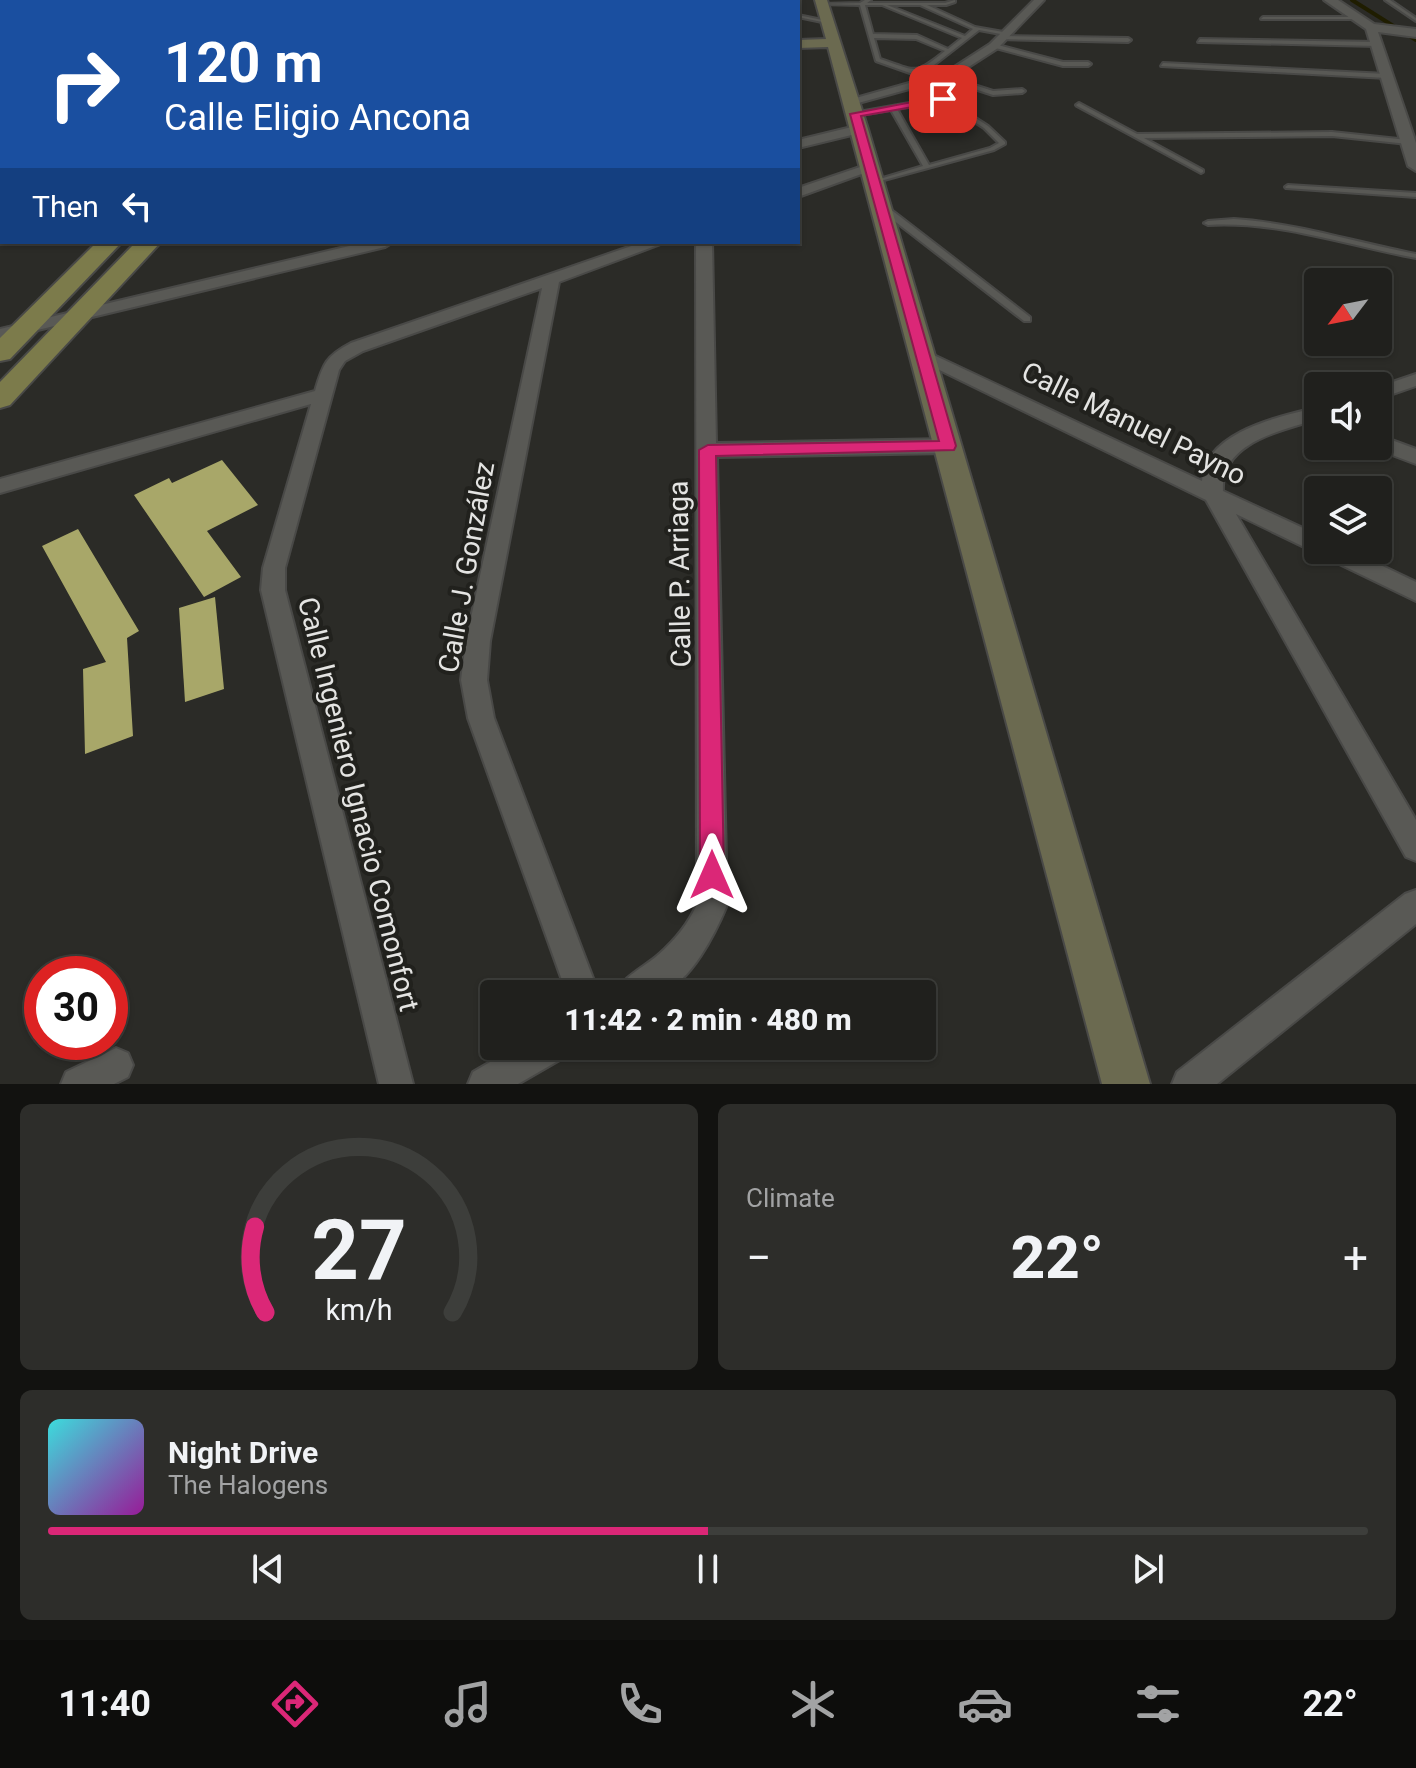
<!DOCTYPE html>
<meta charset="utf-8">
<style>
:root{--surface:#20201d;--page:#2d2d2a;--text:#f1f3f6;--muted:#a2a3a4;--line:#3d3e3b;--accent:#db2777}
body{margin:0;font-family:Roboto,sans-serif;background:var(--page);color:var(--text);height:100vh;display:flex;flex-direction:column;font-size:30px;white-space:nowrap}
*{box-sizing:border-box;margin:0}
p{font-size:26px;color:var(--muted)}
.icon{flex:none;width:44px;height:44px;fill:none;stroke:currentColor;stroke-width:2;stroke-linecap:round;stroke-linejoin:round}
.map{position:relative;height:1084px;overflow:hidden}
.details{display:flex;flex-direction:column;gap:20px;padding:20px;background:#121210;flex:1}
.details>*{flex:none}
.guide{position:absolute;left:0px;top:0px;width:800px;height:244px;box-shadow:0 2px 6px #0004,0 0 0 2px var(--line);background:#1a4fa0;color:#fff;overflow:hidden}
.needle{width:52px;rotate:238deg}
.tools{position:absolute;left:1304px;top:268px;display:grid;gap:16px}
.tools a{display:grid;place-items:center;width:88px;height:88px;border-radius:8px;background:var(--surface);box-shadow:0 2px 6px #0004,0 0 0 2px var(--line);font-size:40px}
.speed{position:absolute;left:24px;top:956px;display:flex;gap:16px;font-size:40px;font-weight:700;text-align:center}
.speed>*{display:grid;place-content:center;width:104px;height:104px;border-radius:50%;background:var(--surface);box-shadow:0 2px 6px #0004,0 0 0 2px var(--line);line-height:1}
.speed .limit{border:12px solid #d22;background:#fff;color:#111}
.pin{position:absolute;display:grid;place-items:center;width:68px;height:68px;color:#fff;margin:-34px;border-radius:16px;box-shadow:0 4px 12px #0006}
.me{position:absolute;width:88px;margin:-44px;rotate:0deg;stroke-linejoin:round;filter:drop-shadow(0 0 6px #0008)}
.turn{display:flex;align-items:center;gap:28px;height:168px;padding:0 32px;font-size:36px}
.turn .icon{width:104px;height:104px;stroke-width:2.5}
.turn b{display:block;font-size:56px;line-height:68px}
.then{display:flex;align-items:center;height:76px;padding:0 32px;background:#0003;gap:16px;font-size:30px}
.big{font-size:60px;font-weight:800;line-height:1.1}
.details .card{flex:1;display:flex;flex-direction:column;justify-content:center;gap:12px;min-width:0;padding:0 28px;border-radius:12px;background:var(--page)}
.details .dial{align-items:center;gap:0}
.dial svg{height:208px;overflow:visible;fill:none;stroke:var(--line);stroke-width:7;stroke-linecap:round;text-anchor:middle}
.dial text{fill:var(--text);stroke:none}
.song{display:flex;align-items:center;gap:24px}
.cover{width:96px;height:96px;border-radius:12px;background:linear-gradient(135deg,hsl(180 70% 55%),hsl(300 70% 35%))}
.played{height:8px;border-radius:4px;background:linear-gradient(90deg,var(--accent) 50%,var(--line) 50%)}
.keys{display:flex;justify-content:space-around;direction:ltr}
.heat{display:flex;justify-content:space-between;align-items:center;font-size:44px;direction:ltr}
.details .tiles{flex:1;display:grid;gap:20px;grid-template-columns:1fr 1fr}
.card:last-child{grid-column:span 2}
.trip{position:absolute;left:480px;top:980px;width:456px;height:80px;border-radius:8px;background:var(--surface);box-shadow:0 2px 6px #0004,0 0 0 2px var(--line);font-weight:800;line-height:80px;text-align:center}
.dock{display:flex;height:128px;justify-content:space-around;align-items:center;background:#0d0d0c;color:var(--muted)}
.dock .icon{width:56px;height:56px}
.dock .current{color:var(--accent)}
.dock b{font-size:36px;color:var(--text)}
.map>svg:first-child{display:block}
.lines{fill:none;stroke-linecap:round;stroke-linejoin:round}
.stream{stroke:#1f1d00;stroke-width:4}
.building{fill:#a8a769}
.service-casing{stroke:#494947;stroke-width:4}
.minor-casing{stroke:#494947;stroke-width:4}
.tertiary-casing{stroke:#494947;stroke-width:4}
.secondary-casing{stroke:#494947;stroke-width:4}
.primary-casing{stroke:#494947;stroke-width:4}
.service{fill:#595955;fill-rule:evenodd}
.minor{fill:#595955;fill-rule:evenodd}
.tertiary{fill:#595955;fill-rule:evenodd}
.secondary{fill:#6b6a50;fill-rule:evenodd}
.primary{fill:#7c7b4b;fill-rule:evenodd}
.route{fill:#db2777;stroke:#8e194d;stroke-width:2}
.labels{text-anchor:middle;stroke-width:8;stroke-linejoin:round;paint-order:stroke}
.street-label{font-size:28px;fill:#e4e4e2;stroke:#21211d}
</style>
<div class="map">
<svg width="1416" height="1084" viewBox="0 0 1416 1084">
<rect width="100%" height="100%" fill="#2b2b27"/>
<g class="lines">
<!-- stream -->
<path class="stream" d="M 1352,0 L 1416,40"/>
</g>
<!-- building -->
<g class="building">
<path d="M 222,460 L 258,505 L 207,531 L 241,577 L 204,597 L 134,495 L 169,478 L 172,483 Z"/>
<path d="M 78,529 L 139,631 L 127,638 L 133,736 L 85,754 L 83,669 L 106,662 L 42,546 Z"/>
<path d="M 215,597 L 224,689 L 185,702 L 179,608 Z"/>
</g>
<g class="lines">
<!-- service casing -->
<g class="service-casing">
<g id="service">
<path d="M 65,0 L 69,0 L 70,2 L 66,2 Z"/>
<path d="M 719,0 L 724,0 L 726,2 L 721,2 Z"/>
<path d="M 756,0 L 761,0 L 762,2 L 757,2 Z"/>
<path d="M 865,0 L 871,0 L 867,3 L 945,3 L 955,0 L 955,2 L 946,5 L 927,5 L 975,27 L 1009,33 L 1006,35 L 979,30 L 925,72 L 910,73 L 876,61 L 860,5 L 820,4 L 860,3 ZM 865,5 L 882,5 L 962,38 L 948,49 L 917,35 L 873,34 ZM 887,5 L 920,5 L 973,29 L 965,36 ZM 874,38 L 916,39 L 945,51 C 914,76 917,71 880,59 Z"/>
<path d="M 1385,0 L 1390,0 L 1416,18 L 1416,21 Z"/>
<path d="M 798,15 L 827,21 L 829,22 L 827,23 L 798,17 Z"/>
<path d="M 1263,17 L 1358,17 L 1360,18 L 1358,19 L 1261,19 Z"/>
<path d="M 1000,36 L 1128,38 L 1131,40 L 1128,42 L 998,39 Z"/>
<path d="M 1200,39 L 1377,42 L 1380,44 L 1377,46 L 1198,42 Z"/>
<path d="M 994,44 L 1063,62 L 1088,62 L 1091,64 L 1088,66 L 1063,66 L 992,47 Z"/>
<path d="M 1163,63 L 1387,74 L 1390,76 L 1387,78 L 1161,66 Z"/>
<path d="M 943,75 L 993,91 L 1022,89 L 1025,91 L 1022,93 L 993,95 L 941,78 Z"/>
<path d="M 943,97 L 988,126 L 1005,142 L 1005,144 L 994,150 L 873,183 L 873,181 L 923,166 L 891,110 L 855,116 L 852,114 L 853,113 ZM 942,101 L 984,128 L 999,143 L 990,148 L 929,165 L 897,109 Z"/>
<path d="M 1079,103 L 1137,134 L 1332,132 L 1408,140 L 1411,142 L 1408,144 L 1332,136 L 1144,138 L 1203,170 L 1203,172 L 1201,173 L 1077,106 L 1076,105 Z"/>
<path d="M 1288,185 L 1416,193 L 1416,197 L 1286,188 L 1285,187 Z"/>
<path d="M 879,205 L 885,205 L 1030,317 L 1030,321 L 1024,321 L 879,209 Z"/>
<path d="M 1234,219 C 1296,223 1355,242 1416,254 L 1416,258 C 1345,245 1281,221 1208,225 L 1204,223 L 1208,221 Z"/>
</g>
</g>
<!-- minor casing -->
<g class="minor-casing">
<g id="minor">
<path d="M 1034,0 L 1044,0 L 998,48 L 953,77 L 851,105 L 845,101 L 945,73 L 990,44 Z"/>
<rect x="0" y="76" width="2" height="6"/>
<path d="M 860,125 L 866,129 L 864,132 L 798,148 L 798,140 Z"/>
<rect x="0" y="137" width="2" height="8"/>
<path d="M 866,165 L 878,168 L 798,197 L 798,188 Z"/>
<rect x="0" y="218" width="2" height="8"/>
<path d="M 366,242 L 393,242 L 385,247 L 0,339 L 0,329 Z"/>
<path d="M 643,242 L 666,242 L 559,282 L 490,641 L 487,680 L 494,718 L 599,994 L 567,994 L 468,718 L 461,680 L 466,641 L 542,288 L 363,351 L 345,361 L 339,370 L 285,568 L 285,590 L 413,1084 L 379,1084 L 261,590 L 263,568 L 311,404 L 0,493 L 0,479 L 315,391 C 323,364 326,356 351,343 Z"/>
<path d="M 696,242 L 712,242 L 716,443 L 948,439 L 958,446 L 948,453 L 717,457 L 727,905 C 715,934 691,982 660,994 C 648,998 628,994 616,994 C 623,976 643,968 658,955 C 674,941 688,925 697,904 Z"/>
<path d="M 923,350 L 1202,481 C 1205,431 1280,417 1318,407 L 1318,419 C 1281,431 1220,442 1223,491 L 1318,535 L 1318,550 L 1349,550 L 1416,582 L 1416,601 L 1236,514 L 1416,820 L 1416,861 L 1406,857 L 1206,500 L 917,359 L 914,355 L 917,351 Z"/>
<path d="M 1416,374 L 1416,386 L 1378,399 L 1378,387 Z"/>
<path d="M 1378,435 L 1416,449 L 1416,464 L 1371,447 L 1378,446 Z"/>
<path d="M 1416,890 L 1416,924 L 1217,1084 L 1172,1084 L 1177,1072 L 1405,894 Z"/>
<path d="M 518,1046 L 568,1046 L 563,1058 L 518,1084 L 468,1084 L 473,1072 Z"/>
<path d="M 116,1048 L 128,1053 L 133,1065 L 128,1077 L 114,1084 L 61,1084 L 66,1072 Z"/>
</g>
</g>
<!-- tertiary casing -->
<g class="tertiary-casing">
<path id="tertiary" d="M 1324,0 L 1338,0 L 1374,24 L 1416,29 L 1416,37 L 1378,32 L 1416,143 L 1416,171 L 1408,166 L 1366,29 Z"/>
</g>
<!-- secondary casing -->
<g class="secondary-casing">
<path id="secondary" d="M 815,0 L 827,0 L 868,129 L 1150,1084 L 1102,1084 L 828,47 L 798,48 L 798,40 L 826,39 Z"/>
</g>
<!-- primary casing -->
<g class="primary-casing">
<g id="primary">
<path d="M 299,0 L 336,0 L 336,1 L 299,2 Z"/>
<path d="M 97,242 L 122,242 L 10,359 L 0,361 L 0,338 Z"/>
<path d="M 136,242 L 161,242 L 10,405 L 0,408 L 0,382 Z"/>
</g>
</g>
<!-- service -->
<use href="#service" class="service"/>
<!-- minor -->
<use href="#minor" class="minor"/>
<!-- tertiary -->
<use href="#tertiary" class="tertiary"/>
<!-- secondary -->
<use href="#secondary" class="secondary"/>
<!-- primary -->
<use href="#primary" class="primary"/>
</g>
<!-- route -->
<path class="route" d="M 943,96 L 947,101 L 861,116 L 956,446 L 954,450 L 716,456 L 724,875 L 721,883 L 712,887 L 703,883 L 700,875 L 699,450 L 708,445 L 939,441 L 850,114 Z"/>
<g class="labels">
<!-- street labels -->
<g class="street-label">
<text transform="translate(1134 423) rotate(26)" y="10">Calle Manuel Payno</text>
<text transform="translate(466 567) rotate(-80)" y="10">Calle J. González</text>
<text transform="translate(679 574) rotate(-91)" y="10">Calle P. Arriaga</text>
<text transform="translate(359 804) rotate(76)" y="10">Calle Ingeniero Ignacio Comonfort</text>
</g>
</g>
</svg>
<div class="tools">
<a><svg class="needle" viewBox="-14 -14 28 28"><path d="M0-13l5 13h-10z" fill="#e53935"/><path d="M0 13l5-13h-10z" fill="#a2a3a4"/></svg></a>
<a><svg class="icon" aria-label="sound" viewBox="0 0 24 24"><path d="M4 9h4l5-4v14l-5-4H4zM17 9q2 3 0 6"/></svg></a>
<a><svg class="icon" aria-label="layers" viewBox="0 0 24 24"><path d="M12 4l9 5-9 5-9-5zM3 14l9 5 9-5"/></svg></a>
</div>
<div class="speed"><div class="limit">30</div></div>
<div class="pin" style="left:943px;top:99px;background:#d93025"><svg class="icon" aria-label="arrive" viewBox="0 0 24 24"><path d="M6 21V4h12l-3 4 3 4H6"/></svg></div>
<svg class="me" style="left:712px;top:875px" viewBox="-20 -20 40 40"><path d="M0-17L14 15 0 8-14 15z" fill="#db2777" stroke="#fff" stroke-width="4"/></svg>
<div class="trip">11:42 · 2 min · 480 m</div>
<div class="guide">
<div class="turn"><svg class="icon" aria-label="right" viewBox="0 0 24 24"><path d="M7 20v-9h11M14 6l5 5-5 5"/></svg><div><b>120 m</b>Calle Eligio Ancona</div></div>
<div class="then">Then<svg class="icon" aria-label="left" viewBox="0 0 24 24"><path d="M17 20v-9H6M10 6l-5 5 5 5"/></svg></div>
</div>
</div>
<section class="details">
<div class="tiles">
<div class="card dial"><svg viewBox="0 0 100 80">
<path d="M14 69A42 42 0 1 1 86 69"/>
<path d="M14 69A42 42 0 0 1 10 36" stroke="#db2777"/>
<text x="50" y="56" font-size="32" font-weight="700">27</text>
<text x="50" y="72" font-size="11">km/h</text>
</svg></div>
<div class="card"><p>Climate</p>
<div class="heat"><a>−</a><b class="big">22°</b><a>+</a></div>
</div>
<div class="card">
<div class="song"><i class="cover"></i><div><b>Night Drive</b><p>The Halogens</p></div></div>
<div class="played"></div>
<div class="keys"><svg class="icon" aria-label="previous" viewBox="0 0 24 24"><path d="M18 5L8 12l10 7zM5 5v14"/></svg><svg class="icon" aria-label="pause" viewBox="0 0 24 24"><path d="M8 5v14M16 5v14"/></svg><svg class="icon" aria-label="next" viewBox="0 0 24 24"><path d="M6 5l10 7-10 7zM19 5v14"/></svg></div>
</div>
</div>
</section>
<nav class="dock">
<b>11:40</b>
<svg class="icon current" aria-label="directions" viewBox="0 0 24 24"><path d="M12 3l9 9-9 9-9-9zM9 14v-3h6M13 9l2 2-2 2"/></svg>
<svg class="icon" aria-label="music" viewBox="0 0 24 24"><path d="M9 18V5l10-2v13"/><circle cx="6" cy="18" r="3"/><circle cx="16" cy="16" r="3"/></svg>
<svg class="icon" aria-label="phone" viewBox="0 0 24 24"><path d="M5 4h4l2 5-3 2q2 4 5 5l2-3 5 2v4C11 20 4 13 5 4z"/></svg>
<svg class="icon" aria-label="climate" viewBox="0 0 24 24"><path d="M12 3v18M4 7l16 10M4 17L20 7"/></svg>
<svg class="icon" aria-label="car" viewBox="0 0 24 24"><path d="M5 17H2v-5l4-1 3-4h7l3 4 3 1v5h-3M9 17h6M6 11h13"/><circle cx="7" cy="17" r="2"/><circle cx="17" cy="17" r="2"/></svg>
<svg class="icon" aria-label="filters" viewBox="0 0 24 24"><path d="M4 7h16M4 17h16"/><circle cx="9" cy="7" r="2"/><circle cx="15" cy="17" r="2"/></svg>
<b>22°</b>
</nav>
